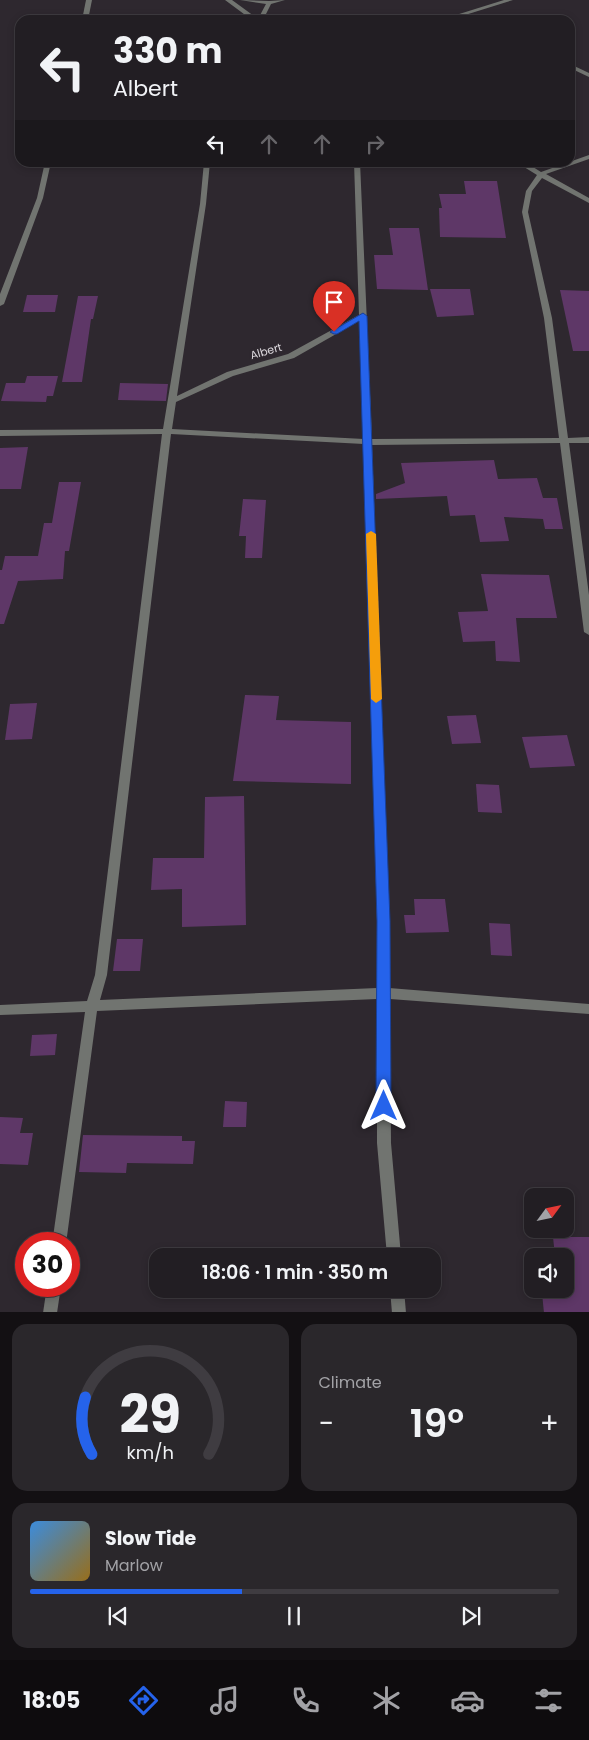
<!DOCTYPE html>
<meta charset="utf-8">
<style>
:root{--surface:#221e23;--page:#2a272b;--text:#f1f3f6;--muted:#a2a2a6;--line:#3f3c41;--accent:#2563eb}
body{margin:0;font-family:Poppins,sans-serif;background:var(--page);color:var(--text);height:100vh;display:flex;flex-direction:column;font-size:19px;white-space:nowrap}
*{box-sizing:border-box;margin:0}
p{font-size:16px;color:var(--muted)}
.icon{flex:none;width:28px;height:28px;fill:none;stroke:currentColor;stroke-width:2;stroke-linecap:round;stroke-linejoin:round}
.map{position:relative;height:1312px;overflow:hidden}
.panel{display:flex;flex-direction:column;gap:12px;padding:12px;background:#131013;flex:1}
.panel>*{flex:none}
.top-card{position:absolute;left:15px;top:15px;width:560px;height:152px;border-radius:15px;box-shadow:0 2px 8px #0003,0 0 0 1px var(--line);background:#221e23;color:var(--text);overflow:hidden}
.needle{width:32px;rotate:57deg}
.fabs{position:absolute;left:524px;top:1188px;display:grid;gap:10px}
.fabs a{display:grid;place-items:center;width:50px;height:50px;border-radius:10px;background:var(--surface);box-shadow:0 2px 8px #0003,0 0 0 1px var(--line);font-size:25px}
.speed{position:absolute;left:15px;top:1232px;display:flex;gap:10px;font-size:25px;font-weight:700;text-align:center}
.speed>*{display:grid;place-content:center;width:65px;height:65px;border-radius:50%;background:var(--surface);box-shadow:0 2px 8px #0003,0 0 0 1px var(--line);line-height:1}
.speed .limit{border:8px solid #d22;background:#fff;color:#111}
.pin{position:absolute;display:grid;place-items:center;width:42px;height:42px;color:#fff;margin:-51px -21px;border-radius:50% 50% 50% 0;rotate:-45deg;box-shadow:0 0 5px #0007}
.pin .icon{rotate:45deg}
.me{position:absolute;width:55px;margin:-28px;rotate:0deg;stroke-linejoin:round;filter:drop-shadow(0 0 4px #0008)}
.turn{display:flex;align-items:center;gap:18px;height:105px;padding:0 15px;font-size:22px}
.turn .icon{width:65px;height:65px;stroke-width:2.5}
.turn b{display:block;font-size:35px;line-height:42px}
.lanes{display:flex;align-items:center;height:48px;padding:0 15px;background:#0003;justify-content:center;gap:25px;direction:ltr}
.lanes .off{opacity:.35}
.big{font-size:38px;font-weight:600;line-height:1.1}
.panel .card{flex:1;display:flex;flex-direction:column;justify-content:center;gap:8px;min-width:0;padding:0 18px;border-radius:15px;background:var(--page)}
.panel .dial{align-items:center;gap:0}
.dial svg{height:130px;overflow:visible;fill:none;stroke:var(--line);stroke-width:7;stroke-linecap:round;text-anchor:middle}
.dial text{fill:var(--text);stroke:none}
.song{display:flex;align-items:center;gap:15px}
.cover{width:60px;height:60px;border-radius:8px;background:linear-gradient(135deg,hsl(210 70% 55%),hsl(40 70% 35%))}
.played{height:5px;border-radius:2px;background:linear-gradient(90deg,var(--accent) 40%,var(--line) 40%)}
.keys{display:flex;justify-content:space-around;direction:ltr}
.heat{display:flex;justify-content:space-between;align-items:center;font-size:28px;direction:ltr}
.panel .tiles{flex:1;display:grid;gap:12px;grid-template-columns:1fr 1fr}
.card:last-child{grid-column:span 2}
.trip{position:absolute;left:149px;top:1248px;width:292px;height:50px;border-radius:15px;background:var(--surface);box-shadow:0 2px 8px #0003,0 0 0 1px var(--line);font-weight:600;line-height:50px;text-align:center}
.dock{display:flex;height:80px;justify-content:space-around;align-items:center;background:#0e0c0e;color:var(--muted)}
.dock .icon{width:35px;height:35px}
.dock .active{color:var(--accent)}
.dock b{font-size:22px;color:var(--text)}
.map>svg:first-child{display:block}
.building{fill:#5e3767}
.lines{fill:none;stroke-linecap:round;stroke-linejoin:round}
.minor{fill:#717470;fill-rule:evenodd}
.route{fill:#2563eb;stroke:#184099}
.slow{fill:#f59e0b}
.labels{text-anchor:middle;stroke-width:5;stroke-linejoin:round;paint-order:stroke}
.far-street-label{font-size:11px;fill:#ddd9de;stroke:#2e282f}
</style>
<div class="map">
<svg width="589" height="1313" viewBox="0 0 589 1313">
<rect width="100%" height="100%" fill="#2e282f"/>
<!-- building -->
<g class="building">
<path d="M 464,181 L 497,181 L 506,238 L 440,237 L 439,208 L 442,208 L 439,194 L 466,194 Z"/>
<path d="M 389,228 L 419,228 L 428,290 L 377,289 L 374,255 L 393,255 Z"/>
<path d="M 430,289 L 470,289 L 474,315 L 437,317 Z"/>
<path d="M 560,290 L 589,291 L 589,351 L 573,351 Z"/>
<path d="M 27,295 L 58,295 L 55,312 L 23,312 Z"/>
<path d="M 78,296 L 98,296 L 93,319 L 91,319 L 82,382 L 62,382 Z"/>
<path d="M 27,376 L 58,376 L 53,396 L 47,396 L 46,402 L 1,401 L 6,383 L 25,383 Z"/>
<path d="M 120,383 L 168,384 L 166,401 L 118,400 Z"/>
<path d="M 28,447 L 21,489 L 0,489 L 0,448 Z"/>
<path d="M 494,460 L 498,479 L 537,478 L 543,498 L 557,498 L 563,529 L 545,529 L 543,519 L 504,517 L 509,541 L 480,542 L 475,515 L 450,516 L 447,496 L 376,499 L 376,494 L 405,483 L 401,463 Z"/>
<path d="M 59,482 L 81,482 L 69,551 L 65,551 L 63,579 L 18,581 L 4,624 L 0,624 L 0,570 L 2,570 L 5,556 L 38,556 L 44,523 L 52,523 Z"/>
<path d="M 243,499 L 266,500 L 262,558 L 245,558 L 246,536 L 239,536 Z"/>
<path d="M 481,574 L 549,575 L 557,618 L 516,618 L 520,662 L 496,661 L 495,641 L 463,642 L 458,612 L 488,611 Z"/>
<path d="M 245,695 L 279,696 L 276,720 L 351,722 L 351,784 L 233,781 Z"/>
<path d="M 37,703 L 32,739 L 5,740 L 10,704 Z"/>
<path d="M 476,715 L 481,743 L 452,744 L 447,716 Z"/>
<path d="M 567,735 L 575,766 L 530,768 L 522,737 Z"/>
<path d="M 476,784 L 499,785 L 502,813 L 478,812 Z"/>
<path d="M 244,796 L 246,925 L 182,927 L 182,889 L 151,890 L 153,858 L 204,858 L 205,797 Z"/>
<path d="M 414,899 L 445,899 L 449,932 L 406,933 L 404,915 L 415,915 Z"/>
<path d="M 489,923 L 510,924 L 512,956 L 491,955 Z"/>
<path d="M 117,939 L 143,939 L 140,971 L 113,971 Z"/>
<path d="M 57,1034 L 55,1055 L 30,1056 L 32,1035 Z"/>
<path d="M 225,1101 L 247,1102 L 246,1127 L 223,1127 Z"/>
<path d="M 0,1117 L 23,1118 L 20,1133 L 33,1133 L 28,1165 L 0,1164 Z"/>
<path d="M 83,1135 L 182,1136 L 182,1141 L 195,1141 L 193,1164 L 127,1163 L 126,1173 L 79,1172 Z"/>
<path d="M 553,1237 L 589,1237 L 589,1313 L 544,1313 L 542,1293 L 561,1293 L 560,1289 L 565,1289 L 565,1256 L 555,1256 Z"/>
</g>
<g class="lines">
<!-- minor -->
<g class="minor">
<path d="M 86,0 L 92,0 L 88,20 L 82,20 Z"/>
<path d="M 225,0 L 232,0 L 258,19 L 266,4 L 240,0 L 269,1 L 285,0 L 271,4 L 263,20 L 252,20 Z"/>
<path d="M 504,0 L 513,0 L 449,20 L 440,20 Z"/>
<path d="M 570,64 L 589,73 L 589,77 L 570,68 Z"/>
<path d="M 589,155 L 589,159 L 546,174 L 589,198 L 589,203 L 542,178 L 532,191 L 528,212 L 552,318 L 568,438 L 589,437 L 589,443 L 569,443 L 589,595 L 589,635 L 584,632 L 560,443 L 372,445 L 389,921 L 389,988 L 589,1004 L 589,1014 L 390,999 L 391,1143 L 401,1256 L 387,1256 L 377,1143 L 377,999 L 97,1011 L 66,1244 L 52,1244 L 85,1012 L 0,1015 L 0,1005 L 87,1001 L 95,975 L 162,434 L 0,436 L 0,430 L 163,429 L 200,204 L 204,162 L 210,162 L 206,204 L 177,396 L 227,372 L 288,354 L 359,315 L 354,162 L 360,162 L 372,439 L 559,438 L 544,318 L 522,212 L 526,191 L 537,175 L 516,162 L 525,162 L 541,172 ZM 359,321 L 364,439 L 172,429 L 176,402 L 233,376 L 294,358 ZM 171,434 L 364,444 L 377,921 L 377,988 L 100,1000 L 107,975 Z"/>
<path d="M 45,162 L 51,162 L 43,198 L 4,304 L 0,306 L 0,294 L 37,198 Z"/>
<path d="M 47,1286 L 61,1286 L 57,1313 L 43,1313 Z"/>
<path d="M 390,1289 L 404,1289 L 406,1313 L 392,1313 Z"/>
</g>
</g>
<!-- route -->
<path class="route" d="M 363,313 L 367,316 L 390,921 L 391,1106 L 389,1111 L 384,1113 L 378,1111 L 376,1106 L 377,921 L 359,321 L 337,334 L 334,334 L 330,332 Z"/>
<!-- slow -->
<path class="slow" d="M 371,531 L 376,534 L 382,699 L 376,703 L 371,699 L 366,534 Z"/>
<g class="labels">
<!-- far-street labels -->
<g class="far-street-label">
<text transform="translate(266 351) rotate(-16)" y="4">Albert</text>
</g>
</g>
</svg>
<div class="fabs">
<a><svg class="needle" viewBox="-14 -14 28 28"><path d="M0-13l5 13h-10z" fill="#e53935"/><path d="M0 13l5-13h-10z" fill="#a2a2a6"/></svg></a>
<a><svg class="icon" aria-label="sound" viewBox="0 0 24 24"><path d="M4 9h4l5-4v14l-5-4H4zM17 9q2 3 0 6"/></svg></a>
</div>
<div class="speed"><div class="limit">30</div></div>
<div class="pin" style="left:334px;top:332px;background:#d93025"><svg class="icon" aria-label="arrive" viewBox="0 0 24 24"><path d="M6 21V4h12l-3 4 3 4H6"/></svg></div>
<svg class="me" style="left:384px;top:1106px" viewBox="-20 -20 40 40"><path d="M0-17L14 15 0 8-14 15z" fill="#2563eb" stroke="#fff" stroke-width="4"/></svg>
<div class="trip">18:06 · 1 min · 350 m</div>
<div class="top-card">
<div class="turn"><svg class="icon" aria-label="left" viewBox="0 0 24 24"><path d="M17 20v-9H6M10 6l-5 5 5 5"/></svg><div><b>330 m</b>Albert</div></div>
<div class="lanes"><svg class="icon" aria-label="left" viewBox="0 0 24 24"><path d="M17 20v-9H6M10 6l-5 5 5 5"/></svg><svg class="icon off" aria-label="ahead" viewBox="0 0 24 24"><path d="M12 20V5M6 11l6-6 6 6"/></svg><svg class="icon off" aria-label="ahead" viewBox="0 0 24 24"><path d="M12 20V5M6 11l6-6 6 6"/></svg><svg class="icon off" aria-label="right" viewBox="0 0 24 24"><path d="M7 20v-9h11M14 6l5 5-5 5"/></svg></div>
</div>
</div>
<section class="panel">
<div class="tiles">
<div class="card dial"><svg viewBox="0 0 100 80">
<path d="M14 69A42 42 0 1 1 86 69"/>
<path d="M14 69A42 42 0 0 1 10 34" stroke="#2563eb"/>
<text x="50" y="56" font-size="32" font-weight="700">29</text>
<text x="50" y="72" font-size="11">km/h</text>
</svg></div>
<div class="card"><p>Climate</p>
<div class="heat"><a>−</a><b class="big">19°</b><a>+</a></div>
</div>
<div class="card">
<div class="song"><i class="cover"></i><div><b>Slow Tide</b><p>Marlow</p></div></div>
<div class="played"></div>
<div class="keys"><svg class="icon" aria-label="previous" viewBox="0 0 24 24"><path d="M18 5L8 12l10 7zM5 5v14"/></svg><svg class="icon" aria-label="pause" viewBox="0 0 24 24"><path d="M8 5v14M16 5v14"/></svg><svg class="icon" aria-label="next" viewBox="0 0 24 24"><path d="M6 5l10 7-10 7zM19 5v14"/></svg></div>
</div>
</div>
</section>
<nav class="dock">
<b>18:05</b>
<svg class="icon active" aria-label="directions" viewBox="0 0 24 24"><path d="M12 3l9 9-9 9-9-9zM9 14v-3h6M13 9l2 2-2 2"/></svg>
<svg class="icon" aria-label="music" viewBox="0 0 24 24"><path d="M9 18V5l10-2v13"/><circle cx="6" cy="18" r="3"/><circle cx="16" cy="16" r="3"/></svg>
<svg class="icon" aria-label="phone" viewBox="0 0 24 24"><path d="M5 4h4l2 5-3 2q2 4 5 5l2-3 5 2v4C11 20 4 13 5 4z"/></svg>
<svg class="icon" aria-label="climate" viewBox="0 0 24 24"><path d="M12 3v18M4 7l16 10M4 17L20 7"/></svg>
<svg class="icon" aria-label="car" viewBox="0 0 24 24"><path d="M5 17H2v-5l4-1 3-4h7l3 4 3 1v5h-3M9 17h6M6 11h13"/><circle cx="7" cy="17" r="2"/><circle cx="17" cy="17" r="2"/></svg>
<svg class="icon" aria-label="filters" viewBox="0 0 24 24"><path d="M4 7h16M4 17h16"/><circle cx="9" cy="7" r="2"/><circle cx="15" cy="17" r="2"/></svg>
</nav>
